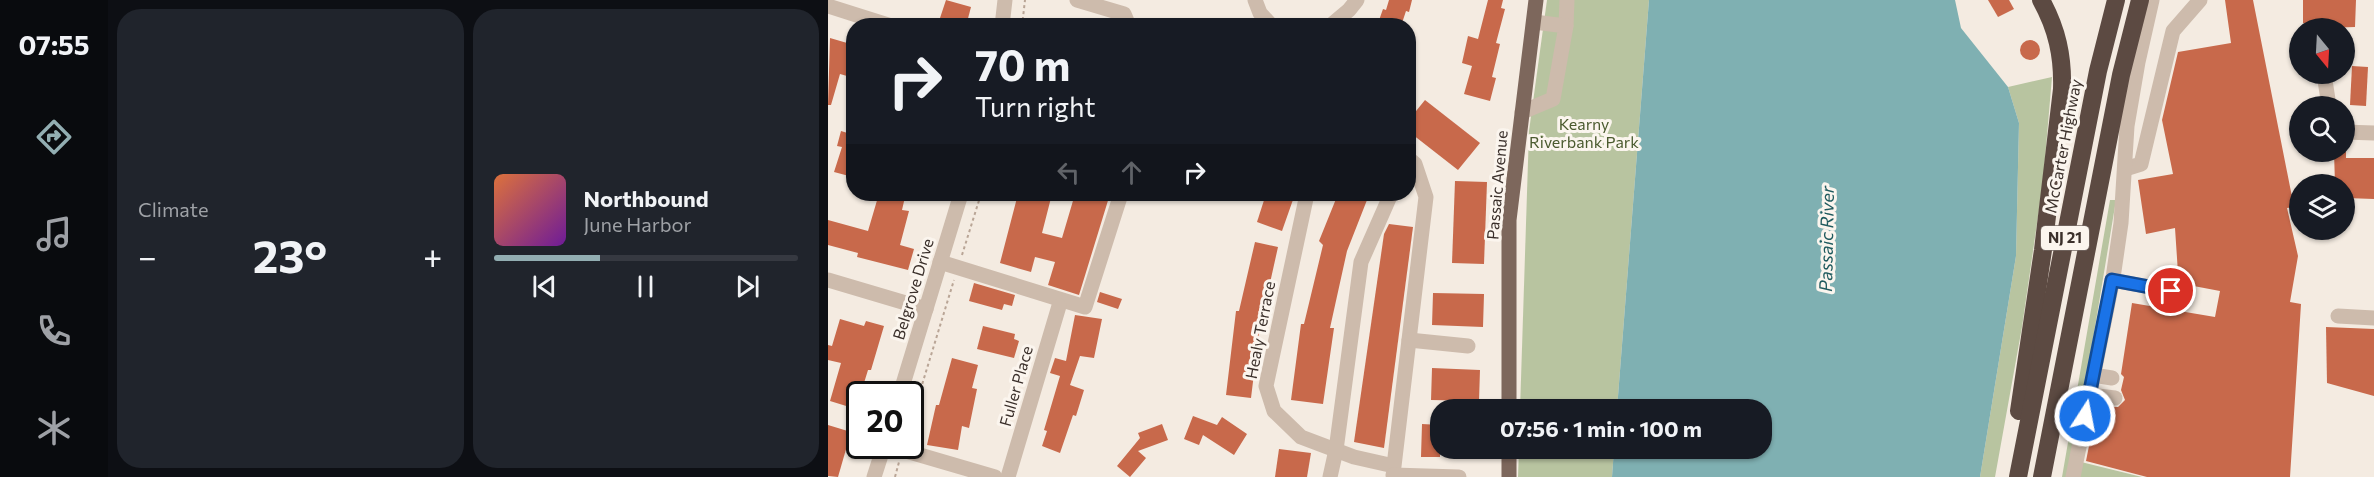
<!DOCTYPE html>
<meta charset="utf-8">
<style>
:root{--surface:#171b24;--page:#20242c;--text:#f1f3f6;--muted:#9ea1a6;--line:#363941;--accent:#92aeb2}
body{margin:0;font-family:Commissioner,sans-serif;background:var(--page);color:var(--text);height:100vh;display:flex;flex-direction:column;font-size:22px;white-space:nowrap}
*{box-sizing:border-box;margin:0}
p{font-size:20px;color:var(--muted)}
.icon{flex:none;width:33px;height:33px;fill:none;stroke:currentColor;stroke-width:2;stroke-linecap:round;stroke-linejoin:round}
.map{position:relative;flex:1;overflow:hidden}
.sheet{display:flex;flex-direction:column;gap:9px;padding:9px;background:#0d0f14;width:720px}
.sheet>*{flex:none}
.top-card{position:absolute;left:18px;top:18px;width:570px;height:183px;border-radius:24px;box-shadow:0 2px 4px #0004;background:#171b24;color:var(--text);overflow:hidden}
.needle{width:39px;rotate:162deg}
.buttons{position:absolute;left:1461px;top:18px;display:grid;gap:12px}
.buttons a{display:grid;place-items:center;width:66px;height:66px;border-radius:50%;background:var(--surface);box-shadow:0 2px 4px #0004;font-size:30px}
.speed{position:absolute;left:18px;top:381px;display:flex;gap:12px;font-size:30px;font-weight:700;text-align:center}
.speed>*{display:grid;place-content:center;width:78px;height:78px;border-radius:50%;background:var(--surface);box-shadow:0 2px 4px #0004;line-height:1}
.speed .limit{border:3px solid #111;border-radius:9px;background:#fff;color:#111}
.pin{position:absolute;display:grid;place-items:center;width:51px;height:51px;color:#fff;margin:-26px;border:3px solid #fff;border-radius:50%;box-shadow:0 2px 6px #0007}
.me{position:absolute;width:66px;margin:-33px;rotate:11deg;stroke-linejoin:round;filter:drop-shadow(0 0 4px #0008)}
.turn{display:flex;align-items:center;gap:21px;height:126px;padding:0 30px;font-size:27px}
.turn .icon{width:78px;height:78px;stroke-width:2.5}
.turn b{display:block;font-size:42px;line-height:51px}
.lanes{display:flex;align-items:center;height:57px;padding:0 30px;background:#0003;justify-content:center;gap:30px;direction:ltr}
.lanes .off{opacity:.35}
.big{font-size:45px;font-weight:700;line-height:1.1}
.sheet .card{flex:1;display:flex;flex-direction:column;justify-content:center;gap:9px;min-width:0;padding:0 21px;border-radius:24px;background:var(--page)}
.song{display:flex;align-items:center;gap:18px}
.cover{width:72px;height:72px;border-radius:9px;background:linear-gradient(135deg,hsl(20 70% 55%),hsl(280 70% 35%))}
.played{height:6px;border-radius:3px;background:linear-gradient(90deg,var(--accent) 35%,var(--line) 35%)}
.keys{display:flex;justify-content:space-around;direction:ltr}
.heat{display:flex;justify-content:space-between;align-items:center;font-size:33px;direction:ltr}
.sheet .tiles{flex:1;display:grid;gap:9px;grid-template-columns:repeat(2,1fr)}
.trip{position:absolute;left:602px;top:399px;width:342px;height:60px;border-radius:24px;background:var(--surface);box-shadow:0 2px 4px #0004;font-weight:700;line-height:60px;text-align:center}
main{display:flex;flex:1;min-height:0}
.dock{display:flex;flex-direction:column;width:108px;justify-content:space-around;align-items:center;background:#090b0e;color:var(--muted)}
.dock .icon{width:42px;height:42px}
.dock .current{color:var(--accent)}
.dock b{font-size:27px;color:var(--text)}
.map>svg:first-child{display:block}
.green{fill:#b8c4a0}
.water{fill:#7fb0b2}
.building{fill:#c8694b}
.lines{fill:none;stroke-linecap:round;stroke-linejoin:round}
.path{stroke:#b9a596;stroke-width:2;stroke-dasharray:3 3;stroke-linecap:butt}
.minor{stroke:#cdbbac;stroke-width:15}
.major{stroke:#7d675c;stroke-width:15}
.highway{stroke:#5c4a42;stroke-width:18}
.route-casing{stroke:#114b97;stroke-width:15}
.route{stroke:#1a73e8;stroke-width:10}
.labels{text-anchor:middle;stroke-width:6;stroke-linejoin:round;paint-order:stroke}
.shield{fill:#fbf5ee;stroke:#756b66;stroke-width:1.5}
.shield-label{font-size:15px;font-weight:bold;fill:#3b302b}
.park-label{font-size:16px;fill:#4a5a2e;stroke:#fbf5ee}
.street-label{font-size:16px;fill:#3b302b;stroke:#fbf5ee}
.water-label{font-size:18px;font-style:italic;fill:#1f5a5e;stroke:#fbf5ee}
</style>
<main>
<nav class="dock">
<b>07:55</b>
<svg class="icon current" aria-label="directions" viewBox="0 0 24 24"><path d="M12 3l9 9-9 9-9-9zM9 14v-3h6M13 9l2 2-2 2"/></svg>
<svg class="icon" aria-label="music" viewBox="0 0 24 24"><path d="M9 18V5l10-2v13"/><circle cx="6" cy="18" r="3"/><circle cx="16" cy="16" r="3"/></svg>
<svg class="icon" aria-label="phone" viewBox="0 0 24 24"><path d="M5 4h4l2 5-3 2q2 4 5 5l2-3 5 2v4C11 20 4 13 5 4z"/></svg>
<svg class="icon" aria-label="climate" viewBox="0 0 24 24"><path d="M12 3v18M4 7l16 10M4 17L20 7"/></svg>
</nav>
<section class="sheet">
<div class="tiles">
<div class="card"><p>Climate</p>
<div class="heat"><a>−</a><b class="big">23°</b><a>+</a></div>
</div>
<div class="card">
<div class="song"><i class="cover"></i><div><b>Northbound</b><p>June Harbor</p></div></div>
<div class="played"></div>
<div class="keys"><svg class="icon" aria-label="previous" viewBox="0 0 24 24"><path d="M18 5L8 12l10 7zM5 5v14"/></svg><svg class="icon" aria-label="pause" viewBox="0 0 24 24"><path d="M8 5v14M16 5v14"/></svg><svg class="icon" aria-label="next" viewBox="0 0 24 24"><path d="M6 5l10 7-10 7zM19 5v14"/></svg></div>
</div>
</div>
</section>
<div class="map">
<svg width="1546" height="477" viewBox="0 0 1546 477">
<rect width="100%" height="100%" fill="#f4ebe1"/>
<!-- green -->
<g class="green">
<path d="M 719,0 L 821,0 L 789,409 L 692,410 L 701,131 Z"/>
<path d="M 1224,77 L 1215,182 L 1194,327 L 1167,477 L 1152,477 L 1188,256 L 1191,123 L 1180,87 Z"/>
<path d="M 1282,200 L 1288,200 L 1245,460 L 1314,477 L 1234,477 Z"/>
<path d="M 691,449 L 786,449 L 784,477 L 690,477 Z"/>
</g>
<!-- water -->
<path class="water" d="M 821,0 L 1127,0 L 1133,28 L 1180,87 L 1191,123 L 1188,256 L 1152,477 L 784,477 L 786,449 L 933,448 L 933,410 L 789,409 Z"/>
<!-- building -->
<g class="building">
<path d="M 118,0 L 143,7 L 138,26 L 112,18 Z"/>
<path d="M 561,0 L 584,0 L 581,12 L 578,11 L 573,26 L 549,26 L 555,9 L 558,10 Z"/>
<path d="M 660,0 L 675,0 L 673,8 L 677,9 L 668,43 L 672,44 L 664,77 L 668,78 L 662,101 L 636,94 L 644,66 L 634,63 L 640,36 L 650,39 Z"/>
<path d="M 1160,0 L 1181,0 L 1186,9 L 1170,17 Z"/>
<path d="M 1397,0 L 1425,0 L 1466,207 L 1459,208 L 1470,256 L 1462,302 L 1473,304 L 1462,477 L 1319,477 L 1258,461 L 1269,406 L 1290,407 L 1297,400 L 1293,390 L 1296,377 L 1293,374 L 1304,303 L 1387,317 L 1392,291 L 1355,284 L 1358,274 L 1350,273 L 1347,228 L 1318,234 L 1310,180 L 1345,174 L 1334,120 L 1350,52 L 1403,43 Z"/>
<path d="M 1475,0 L 1528,0 L 1527,27 L 1497,28 L 1493,25 L 1475,23 Z"/>
<path d="M 2,38 L 26,45 L 26,78 L 12,74 L 3,105 L 0,105 Z"/>
<circle cx="1202" cy="50" r="10"/>
<path d="M 1524,66 L 1540,67 L 1538,106 L 1522,105 Z"/>
<path d="M 597,100 L 652,143 L 630,170 L 580,131 L 580,121 Z"/>
<path d="M 13,131 L 26,135 L 26,161 L 21,176 L 6,172 L 14,147 L 9,146 Z"/>
<path d="M 1506,152 L 1518,152 L 1518,158 L 1546,158 L 1546,199 L 1518,198 L 1516,184 L 1507,184 Z"/>
<path d="M 627,181 L 659,182 L 656,264 L 624,263 Z"/>
<path d="M 63,194 L 77,197 L 74,210 L 81,211 L 72,245 L 86,249 L 80,270 L 29,257 L 30,253 L 0,245 L 0,220 L 40,231 L 50,197 L 61,200 Z"/>
<path d="M 190,194 L 224,194 L 214,233 L 234,238 L 247,194 L 282,194 L 251,295 L 220,285 L 227,262 L 207,257 L 203,272 L 172,263 Z"/>
<path d="M 438,194 L 467,194 L 454,231 L 429,222 Z"/>
<path d="M 510,194 L 523,194 L 539,200 L 519,251 L 502,328 L 506,328 L 495,404 L 463,400 L 473,324 L 476,324 L 495,245 L 491,241 Z"/>
<path d="M 561,224 L 585,227 L 556,448 L 526,442 L 556,234 Z"/>
<path d="M 427,242 L 450,247 L 438,301 L 435,300 L 423,398 L 398,395 L 408,311 L 411,311 Z"/>
<path d="M 146,283 L 187,295 L 184,306 L 176,304 L 174,310 L 141,301 Z"/>
<path d="M 272,292 L 294,299 L 290,309 L 269,302 Z"/>
<path d="M 605,293 L 656,294 L 655,327 L 604,325 Z"/>
<path d="M 247,315 L 274,319 L 266,358 L 252,356 L 242,385 L 256,390 L 248,416 L 245,415 L 232,453 L 214,446 L 219,431 L 216,430 L 232,376 L 222,373 L 227,358 L 238,361 Z"/>
<path d="M 12,319 L 36,326 L 38,321 L 56,326 L 43,370 L 40,370 L 28,409 L 2,401 L 13,363 L 0,360 L 0,345 L 4,346 Z"/>
<path d="M 155,326 L 187,334 L 186,339 L 191,341 L 186,358 L 149,349 Z"/>
<path d="M 1498,327 L 1546,329 L 1546,396 L 1499,383 Z"/>
<path d="M 124,358 L 150,365 L 144,388 L 149,389 L 141,428 L 134,426 L 130,450 L 99,445 L 108,405 L 111,405 Z"/>
<path d="M 604,368 L 652,370 L 651,401 L 603,400 Z"/>
<path d="M 365,416 L 389,425 L 394,417 L 419,434 L 406,455 L 375,435 L 371,445 L 356,439 Z"/>
<path d="M 334,424 L 340,440 L 310,451 L 318,458 L 302,477 L 289,466 L 312,438 L 310,433 Z"/>
<path d="M 594,424 L 612,425 L 612,457 L 593,457 Z"/>
<path d="M 0,425 L 23,432 L 10,477 L 0,476 Z"/>
<path d="M 451,449 L 483,453 L 479,477 L 447,477 Z"/>
</g>
<g class="lines">
<!-- path -->
<g class="path">
<path d="M 194,26 L 197,0"/>
<path d="M 134,255 L 153,194"/>
<path d="M 82,424 L 126,280"/>
<path d="M 67,477 L 71,462"/>
</g>
<!-- minor -->
<g class="minor">
<path d="M 249,0 L 296,14 L 301,26"/>
<path d="M 427,0 L 432,13 L 444,26"/>
<path d="M 0,6 L 63,26"/>
<path d="M 174,26 L 177,0"/>
<path d="M 502,26 L 521,10 L 529,0"/>
<path d="M 738,26 L 739,0"/>
<path d="M 1496,74 L 1501,106"/>
<path d="M 694,112 L 725,99 L 738,26 L 706,22"/>
<path d="M 1516,132 L 1546,133"/>
<path d="M 1297,169 L 1313,164 L 1345,31 L 1372,0"/>
<path d="M 479,194 L 438,386 L 446,411 L 473,437 L 526,457 L 566,466 L 598,197 L 587,164 L 580,158"/>
<path d="M 112,262 L 257,307 L 293,194"/>
<path d="M 0,280 L 98,309"/>
<path d="M 1284,280 L 1343,291"/>
<path d="M 1510,316 L 1546,318"/>
<path d="M 581,340 L 640,346"/>
<path d="M 1265,375 L 1284,378"/>
<path d="M 72,394 L 133,194"/>
<path d="M 1261,395 L 1287,398"/>
<path d="M 61,446 L 167,477"/>
<path d="M 565,475 L 631,477"/>
<path d="M 46,477 L 56,446"/>
<path d="M 180,477 L 231,306"/>
<path d="M 502,477 L 508,450 L 533,262 L 563,194"/>
<path d="M 1245,477 L 1285,278 L 1293,223 L 1299,126 L 1310,62 L 1324,0"/>
</g>
<!-- major -->
<g class="major">
<path d="M 681,410 L 681,220 L 708,0"/>
<path d="M 681,477 L 681,448"/>
</g>
<!-- highway -->
<g class="highway">
<path d="M 1191,411 L 1215,250 L 1234,89 C 1235,56 1229,29 1213,0"/>
<path d="M 1190,477 L 1270,71 L 1288,0"/>
<path d="M 1214,477 L 1293,75 L 1312,0"/>
</g>
</g>
<g class="lines">
<!-- route casing -->
<g class="route-casing">
<path id="route" d="M 1257,416 L 1284,280 L 1343,291"/>
</g>
<!-- route -->
<use href="#route" class="route"/>
</g>
<g class="labels">
<!-- shield labels -->
<rect class="shield" x="1213" y="226" width="48" height="24" rx="4.5"/>
<g class="shield-label">
<text x="1237" y="243">NJ 21</text>
</g>
<!-- park labels -->
<g class="park-label">
<text x="756" y="130">Kearny<tspan x="756" dy="18">Riverbank Park</tspan></text>
</g>
<!-- street labels -->
<g class="street-label">
<text transform="translate(1235 146) rotate(-79)" y="6">McCarter Highway</text>
<text transform="translate(669 185) rotate(-85)" y="6">Passaic Avenue</text>
<text transform="translate(85 289) rotate(-73)" y="6">Belgrove Drive</text>
<text transform="translate(432 330) rotate(-79)" y="6">Healy Terrace</text>
<text transform="translate(188 386) rotate(-74)" y="6">Fuller Place</text>
</g>
<!-- water labels -->
<g class="water-label">
<text transform="translate(999 239) rotate(-89)" y="6">Passaic River</text>
</g>
</g>
</svg>
<div class="buttons">
<a><svg class="needle" viewBox="-14 -14 28 28"><path d="M0-13l5 13h-10z" fill="#e53935"/><path d="M0 13l5-13h-10z" fill="#9ea1a6"/></svg></a>
<a><svg class="icon" aria-label="search" viewBox="0 0 24 24"><circle cx="10" cy="10" r="6"/><path d="M15 15l6 6"/></svg></a>
<a><svg class="icon" aria-label="layers" viewBox="0 0 24 24"><path d="M12 4l9 5-9 5-9-5zM3 14l9 5 9-5"/></svg></a>
</div>
<div class="speed"><div class="limit">20</div></div>
<div class="pin" style="left:1343px;top:291px;background:#d93025"><svg class="icon" aria-label="arrive" viewBox="0 0 24 24"><path d="M6 21V4h12l-3 4 3 4H6"/></svg></div>
<svg class="me" style="left:1257px;top:416px" viewBox="-20 -20 40 40"><circle r="17" fill="#1a73e8" stroke="#fff" stroke-width="3"/><path d="M0-11L8 9 0 5-8 9z" fill="#fff"/></svg>
<div class="trip">07:56 · 1 min · 100 m</div>
<div class="top-card">
<div class="turn"><svg class="icon" aria-label="right" viewBox="0 0 24 24"><path d="M7 20v-9h11M14 6l5 5-5 5"/></svg><div><b>70 m</b>Turn right</div></div>
<div class="lanes"><svg class="icon off" aria-label="left" viewBox="0 0 24 24"><path d="M17 20v-9H6M10 6l-5 5 5 5"/></svg><svg class="icon off" aria-label="ahead" viewBox="0 0 24 24"><path d="M12 20V5M6 11l6-6 6 6"/></svg><svg class="icon" aria-label="right" viewBox="0 0 24 24"><path d="M7 20v-9h11M14 6l5 5-5 5"/></svg></div>
</div>
</div>
</main>
